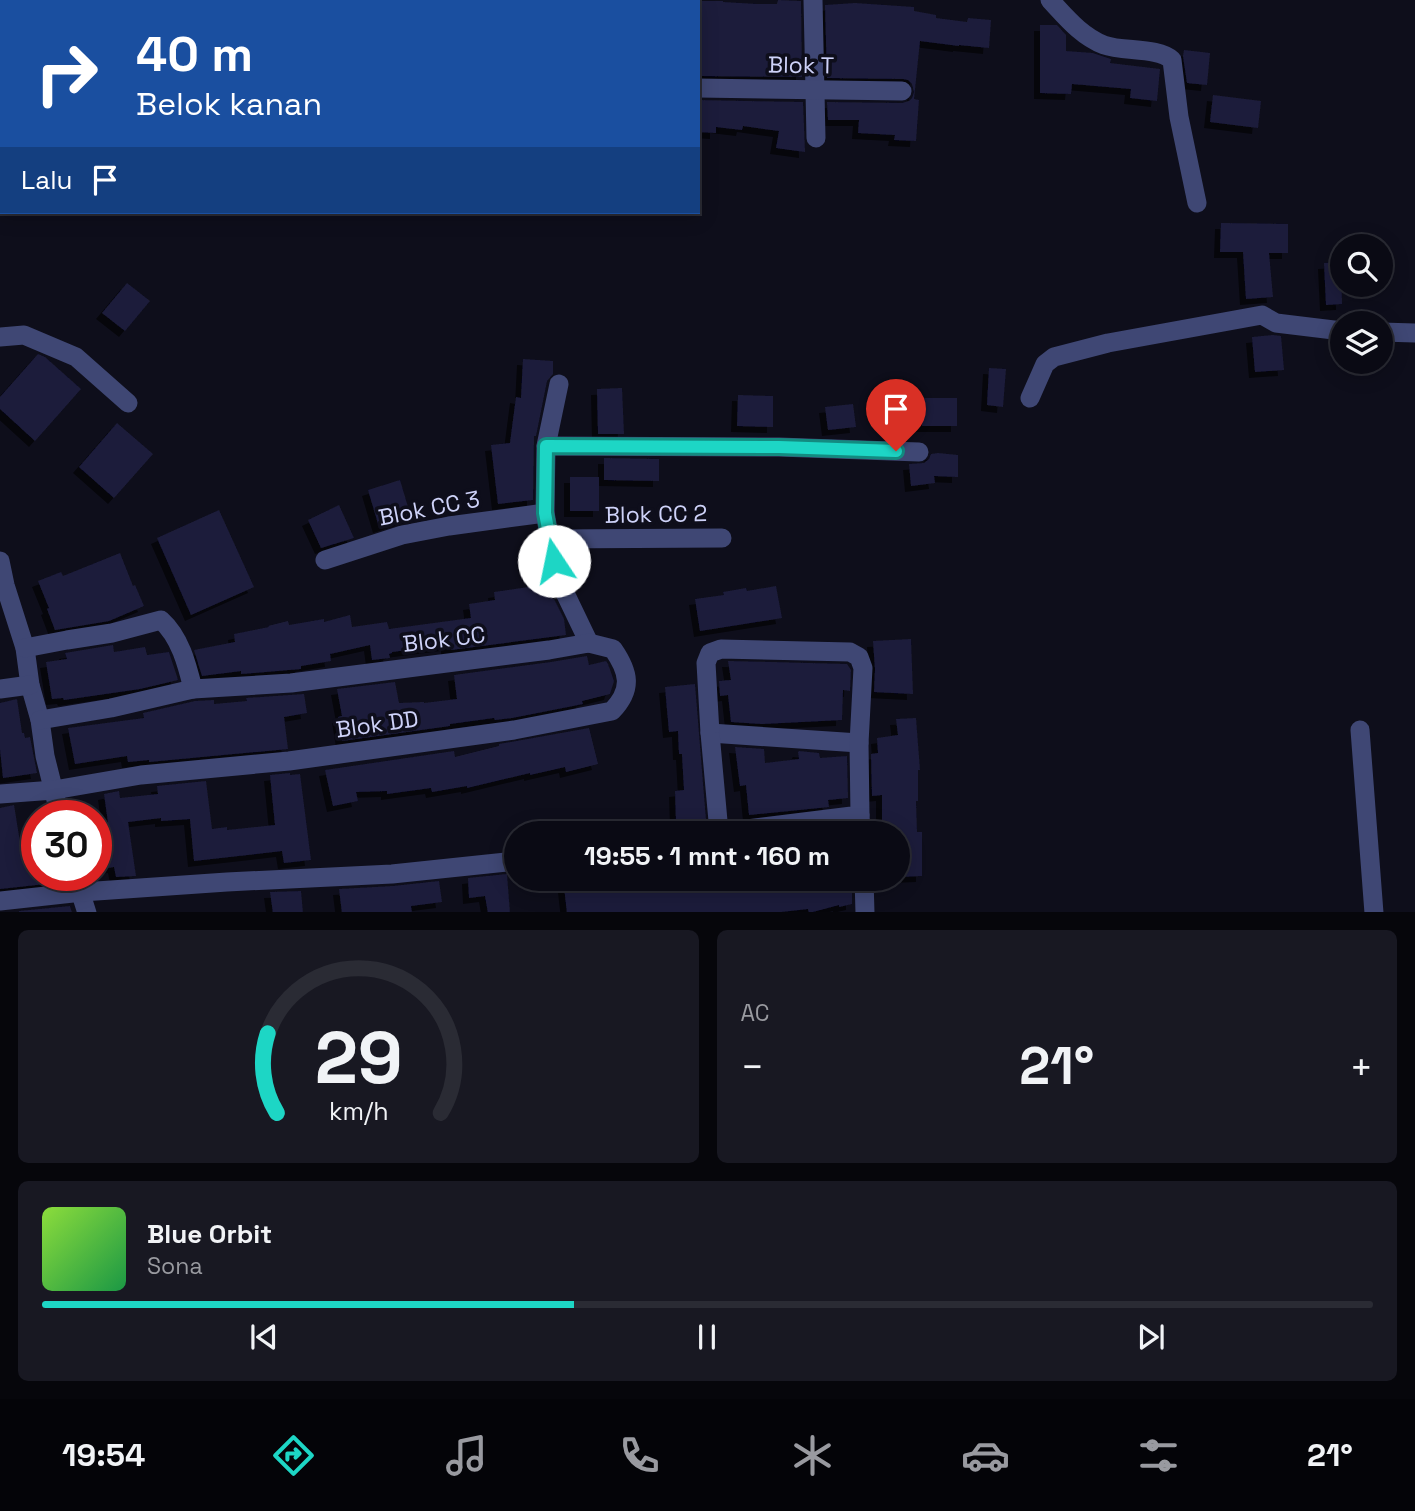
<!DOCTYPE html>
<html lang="id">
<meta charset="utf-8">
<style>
:root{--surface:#0a0a14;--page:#181822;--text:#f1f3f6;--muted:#999aa0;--line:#2a2b34;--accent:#1dd6c5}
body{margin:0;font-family:"Space Grotesk",sans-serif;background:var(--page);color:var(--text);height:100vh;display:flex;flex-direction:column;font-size:26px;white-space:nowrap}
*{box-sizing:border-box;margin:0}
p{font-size:23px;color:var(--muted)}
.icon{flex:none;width:38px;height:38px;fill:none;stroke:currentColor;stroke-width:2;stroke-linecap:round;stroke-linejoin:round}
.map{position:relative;height:912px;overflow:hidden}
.side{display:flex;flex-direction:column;gap:18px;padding:18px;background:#06060b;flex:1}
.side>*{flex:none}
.hud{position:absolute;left:0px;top:0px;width:700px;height:214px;box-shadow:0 4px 18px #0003,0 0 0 2px var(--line);background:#1a4fa0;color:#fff;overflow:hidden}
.buttons{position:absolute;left:1330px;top:234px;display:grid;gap:14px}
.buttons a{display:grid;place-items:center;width:63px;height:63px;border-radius:50%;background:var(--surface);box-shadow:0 4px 18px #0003,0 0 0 2px var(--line);font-size:35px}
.speed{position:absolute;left:21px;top:800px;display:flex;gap:14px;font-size:35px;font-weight:700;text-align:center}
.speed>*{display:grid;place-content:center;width:91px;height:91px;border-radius:50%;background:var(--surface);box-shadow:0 4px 18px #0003,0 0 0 2px var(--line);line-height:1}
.speed .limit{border:10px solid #d22;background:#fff;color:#111}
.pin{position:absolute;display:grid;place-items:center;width:60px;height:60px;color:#fff;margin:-72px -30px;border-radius:50% 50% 50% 0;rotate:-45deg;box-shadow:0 0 7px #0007}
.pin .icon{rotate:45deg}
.me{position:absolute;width:77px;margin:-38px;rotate:349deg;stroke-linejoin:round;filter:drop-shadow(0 0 5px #0008)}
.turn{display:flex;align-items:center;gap:24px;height:147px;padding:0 21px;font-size:32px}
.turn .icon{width:91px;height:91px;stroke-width:2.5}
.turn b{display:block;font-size:49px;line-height:60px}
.then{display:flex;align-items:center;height:66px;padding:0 21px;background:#0003;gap:14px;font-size:26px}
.big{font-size:52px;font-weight:700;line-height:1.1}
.side .tile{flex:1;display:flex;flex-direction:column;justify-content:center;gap:10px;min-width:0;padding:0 24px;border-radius:10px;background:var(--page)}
.side .dial{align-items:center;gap:0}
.dial svg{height:182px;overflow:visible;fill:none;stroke:var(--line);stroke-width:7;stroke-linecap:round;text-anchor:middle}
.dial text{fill:var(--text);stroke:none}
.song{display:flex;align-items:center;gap:21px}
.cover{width:84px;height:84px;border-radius:10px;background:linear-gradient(135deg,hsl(90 70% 55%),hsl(140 70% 35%))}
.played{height:7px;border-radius:4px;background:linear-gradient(90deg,var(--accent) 40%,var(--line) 40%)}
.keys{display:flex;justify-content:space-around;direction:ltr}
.heat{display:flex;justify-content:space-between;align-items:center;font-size:38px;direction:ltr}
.side .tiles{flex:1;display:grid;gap:18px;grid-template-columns:1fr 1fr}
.tile:last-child{grid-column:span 2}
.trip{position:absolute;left:504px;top:821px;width:406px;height:70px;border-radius:35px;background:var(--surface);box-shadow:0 4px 18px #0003,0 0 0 2px var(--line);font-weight:700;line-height:70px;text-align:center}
.dock{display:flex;height:112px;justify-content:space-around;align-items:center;background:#040408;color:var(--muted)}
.dock .icon{width:49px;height:49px}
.dock .selected{color:var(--accent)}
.dock b{font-size:32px;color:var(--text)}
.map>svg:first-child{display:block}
.building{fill:#1c1c3a;filter:url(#shadow)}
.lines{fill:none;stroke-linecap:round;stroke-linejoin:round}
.minor{stroke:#3f4774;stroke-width:19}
.route-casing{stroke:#138b80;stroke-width:18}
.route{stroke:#1dd6c5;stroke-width:12}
.labels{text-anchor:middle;stroke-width:7;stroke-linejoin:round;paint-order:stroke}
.street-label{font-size:23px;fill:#ced2f8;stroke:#0e0e1b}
</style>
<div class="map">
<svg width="1415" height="913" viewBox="0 0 1415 913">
<defs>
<filter id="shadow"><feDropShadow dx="-6" dy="6" stdDeviation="0" flood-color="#0009"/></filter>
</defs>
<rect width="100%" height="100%" fill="#0e0e1b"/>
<!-- building -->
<g class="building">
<path d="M 778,0 L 801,1 L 802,77 L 698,76 L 698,1 L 723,1 L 723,2 L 757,4 L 777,4 Z"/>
<path d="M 855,3 L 914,7 L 914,11 L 936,15 L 936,18 L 967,22 L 968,18 L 991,20 L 989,48 L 959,45 L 959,46 L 920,41 L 914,99 L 919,100 L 916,141 L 894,140 L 895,135 L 858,133 L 859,120 L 828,120 L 827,102 L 902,103 L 909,101 L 912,98 L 914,92 L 912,84 L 908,80 L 903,79 L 827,78 L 825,5 Z"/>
<path d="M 1040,25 L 1057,25 L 1066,35 L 1066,51 L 1093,53 L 1111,59 L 1110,63 L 1160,69 L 1157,101 L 1130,98 L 1131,89 L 1072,84 L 1071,94 L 1040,93 Z"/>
<path d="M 1184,50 L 1210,53 L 1207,85 L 1187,83 L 1183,56 Z"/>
<path d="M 1213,95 L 1261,101 L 1258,128 L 1210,122 Z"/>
<path d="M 698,100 L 803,102 L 805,152 L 776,148 L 779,131 L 743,126 L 742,130 L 716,127 L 716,133 L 698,132 Z"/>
<path d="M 1221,223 L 1288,224 L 1288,253 L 1269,253 L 1273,297 L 1246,299 L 1243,252 L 1220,252 Z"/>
<path d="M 1341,262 L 1342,304 L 1326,305 L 1324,263 Z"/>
<path d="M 127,283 L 150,301 L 125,331 L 102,313 Z"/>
<path d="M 1273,335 L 1281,336 L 1284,370 L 1255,372 L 1252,337 Z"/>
<path d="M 38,354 L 45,357 L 81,389 L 35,441 L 0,409 L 0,397 Z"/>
<path d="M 523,359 L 553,361 L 553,374 L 547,381 L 536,436 L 534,436 L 533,500 L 498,504 L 491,445 L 510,443 L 516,397 L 521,398 Z"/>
<path d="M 989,368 L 1006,369 L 1003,407 L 987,405 Z"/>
<path d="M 622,388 L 624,434 L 598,434 L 597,389 Z"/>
<path d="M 738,395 L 773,396 L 773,427 L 737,426 Z"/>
<rect x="922" y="398" width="35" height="28"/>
<path d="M 853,404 L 856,427 L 828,430 L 825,407 Z"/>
<path d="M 117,423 L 153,454 L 114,498 L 79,467 Z"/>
<path d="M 938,453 L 958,455 L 958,477 L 934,476 L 935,483 L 911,486 L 909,464 L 924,463 L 929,459 L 931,454 Z"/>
<path d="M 604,458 L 659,459 L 659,481 L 604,480 Z"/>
<rect x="570" y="477" width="29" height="34"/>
<path d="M 400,480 L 411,517 L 379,527 L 368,490 Z"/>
<path d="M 339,505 L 354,538 L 321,548 L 308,520 Z"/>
<path d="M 219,510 L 254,587 L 191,615 L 157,538 Z"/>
<path d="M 120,553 L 133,586 L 135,585 L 144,606 L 109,621 L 55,630 L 47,609 L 49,608 L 38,581 L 61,572 L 63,576 Z"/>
<path d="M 549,584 L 553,599 L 554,599 L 564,619 L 566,635 L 451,650 L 451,649 L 447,649 L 447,645 L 392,652 L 392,653 L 389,654 L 390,658 L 372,660 L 370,645 L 330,654 L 331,661 L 301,666 L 301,669 L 241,674 L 241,671 L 202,676 L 194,650 L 235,642 L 234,634 L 269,627 L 268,626 L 288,621 L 289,625 L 324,619 L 324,622 L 350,615 L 352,627 L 387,622 L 389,629 L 471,618 L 469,604 L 495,600 L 494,592 Z"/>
<path d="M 776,586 L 782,618 L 700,631 L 695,599 L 724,595 L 723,592 L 746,588 L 747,591 Z"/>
<path d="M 911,639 L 913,694 L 874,692 L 875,669 L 873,641 Z"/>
<path d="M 113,645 L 114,652 L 145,647 L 147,655 L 169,652 L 178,680 L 140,689 L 64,700 L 63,698 L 52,699 L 46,662 L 67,659 L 65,653 Z"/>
<path d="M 587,656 L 589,665 L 606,661 L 608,664 L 614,681 L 610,694 L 582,701 L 583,704 L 512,718 L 495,720 L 494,718 L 450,724 L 450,726 L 342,741 L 338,717 L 342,716 L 337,689 L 395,682 L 399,703 L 424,702 L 424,703 L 457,699 L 454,675 L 551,662 Z"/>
<path d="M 728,661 L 847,664 L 851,670 L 850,691 L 843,690 L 842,720 L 762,724 L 731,722 L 728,695 L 720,696 L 719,681 L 731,680 Z"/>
<path d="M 695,684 L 706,820 L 676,821 L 675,791 L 684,790 L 682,754 L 679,754 L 678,731 L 669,732 L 665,687 Z"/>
<path d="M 304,694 L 307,713 L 284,717 L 288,749 L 149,762 L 149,760 L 128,762 L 127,756 L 75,764 L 68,728 L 144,718 L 143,713 L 195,701 L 214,700 L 214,704 L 247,701 L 246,698 Z"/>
<path d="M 17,699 L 22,733 L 24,733 L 25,738 L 30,737 L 37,773 L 3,778 L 0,749 L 0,703 Z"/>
<path d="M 916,718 L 920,770 L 918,770 L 918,801 L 916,801 L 917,832 L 922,832 L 922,876 L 898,877 L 898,833 L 882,833 L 882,795 L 872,796 L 871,754 L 878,753 L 877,738 L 898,735 L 896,719 Z"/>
<path d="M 589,728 L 598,764 L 566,772 L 565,767 L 530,775 L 530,773 L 467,788 L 467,786 L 432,792 L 431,788 L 387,794 L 387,791 L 356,792 L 358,801 L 333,806 L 325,770 L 454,751 L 455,757 L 499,746 L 499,744 Z"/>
<path d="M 735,747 L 764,749 L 765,763 L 799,759 L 798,752 L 799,751 L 819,753 L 820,758 L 847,756 L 848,798 L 828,800 L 829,807 L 749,815 L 746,785 L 740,786 Z"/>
<path d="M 290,773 L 290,775 L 300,774 L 311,860 L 284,863 L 282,851 L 194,861 L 190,819 L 161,821 L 161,818 L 128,822 L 136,876 L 116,877 L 114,867 L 101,869 L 98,853 L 112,851 L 104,794 L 119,791 L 120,798 L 158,794 L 157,786 L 206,781 L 212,829 L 227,827 L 227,830 L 275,825 L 270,775 Z"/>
<path d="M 14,805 L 21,848 L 37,845 L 37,875 L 63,875 L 64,882 L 0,889 L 0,808 Z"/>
<path d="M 507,874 L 510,913 L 488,913 L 485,896 L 469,898 L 468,878 Z"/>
<path d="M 563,878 L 779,878 L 779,882 L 796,880 L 797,883 L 819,878 L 852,878 L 852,904 L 839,907 L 839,905 L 809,913 L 808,909 L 772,913 L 567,913 Z"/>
<path d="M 439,881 L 442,902 L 411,906 L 412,913 L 342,913 L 339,889 L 393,886 Z"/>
<path d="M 301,891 L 303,913 L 273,913 L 270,892 Z"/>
<path d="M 70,906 L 72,913 L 19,913 L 19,911 Z"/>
</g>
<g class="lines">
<!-- minor -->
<g class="minor">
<path d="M 439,0 L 439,2"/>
<path d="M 813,0 L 816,138"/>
<path d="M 1050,0 C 1066,17 1081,36 1104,45 C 1123,52 1158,47 1172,60 L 1179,117 L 1197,203"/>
<path d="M 698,88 L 902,91"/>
<path d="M 1381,332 L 1415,333"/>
<path d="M 0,337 L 24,335 L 76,357 L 128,403"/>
<path d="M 559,384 L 546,446 L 545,513 L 554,561 L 565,593 L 589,643"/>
<path d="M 1030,398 L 1045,364 L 1054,357 L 1108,343 L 1262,315 L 1276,323 L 1342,331"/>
<path d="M 546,446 L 779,447 L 919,452"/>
<path d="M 549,539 L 722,538"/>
<path d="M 325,560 L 402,535 L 449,526 L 545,513"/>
<path d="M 0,561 L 5,585 L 25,648 L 30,685 L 40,720 L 45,756 L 60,816"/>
<path d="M 25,648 L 67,640 L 112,633 L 161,620 C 180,637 187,664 193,689"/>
<path d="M 0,689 L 30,685"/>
<path d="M 1360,730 L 1374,913"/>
<path d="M 710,733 L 859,743"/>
<path d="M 0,794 L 54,790 L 141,775 L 289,761 L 514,730 L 612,711 C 633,689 629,672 613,649 L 589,643 L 549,650 L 291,683 L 193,689 L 111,708 L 40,720"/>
<path d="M 860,815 L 861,833"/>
<path d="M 715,833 L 860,815 L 859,743 L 863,668 L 859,657 L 850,652 L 721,649 L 710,653 L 706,663 L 710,733 L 719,832"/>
<path d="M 75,875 L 87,913"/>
<path d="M 864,878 L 865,913"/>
<path d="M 0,901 L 82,892 L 227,882 L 392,874 L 516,861"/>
</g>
</g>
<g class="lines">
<!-- route casing -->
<g class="route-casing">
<path id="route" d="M 554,561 L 545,513 L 546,446 L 779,447 L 896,451"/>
</g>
<!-- route -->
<use href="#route" class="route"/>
</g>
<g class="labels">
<!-- street labels -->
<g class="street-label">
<text transform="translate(801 65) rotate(1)" y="8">Blok T</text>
<text transform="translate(429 508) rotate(-11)" y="8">Blok CC 3</text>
<text transform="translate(656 514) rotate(-1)" y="8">Blok CC 2</text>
<text transform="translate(444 639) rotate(-7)" y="8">Blok CC</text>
<text transform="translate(377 724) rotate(-8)" y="8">Blok DD</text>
</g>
</g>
</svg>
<div class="buttons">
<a><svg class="icon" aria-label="search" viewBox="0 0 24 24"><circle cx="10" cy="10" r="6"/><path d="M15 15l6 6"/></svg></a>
<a><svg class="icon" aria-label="layers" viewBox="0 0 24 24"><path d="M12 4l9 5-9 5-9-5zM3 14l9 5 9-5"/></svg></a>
</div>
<div class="speed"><div class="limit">30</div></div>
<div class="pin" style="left:896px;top:451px;background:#d93025"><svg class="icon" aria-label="arrive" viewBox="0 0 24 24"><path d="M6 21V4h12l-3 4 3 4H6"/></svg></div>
<svg class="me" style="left:554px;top:561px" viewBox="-20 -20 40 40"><circle r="19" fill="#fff"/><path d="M0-13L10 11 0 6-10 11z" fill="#1dd6c5"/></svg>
<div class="trip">19:55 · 1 mnt · 160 m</div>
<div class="hud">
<div class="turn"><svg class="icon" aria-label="right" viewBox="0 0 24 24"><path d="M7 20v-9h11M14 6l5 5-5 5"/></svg><div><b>40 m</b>Belok kanan</div></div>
<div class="then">Lalu<svg class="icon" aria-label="arrive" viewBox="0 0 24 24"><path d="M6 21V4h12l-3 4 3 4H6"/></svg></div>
</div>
</div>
<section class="side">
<div class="tiles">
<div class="tile dial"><svg viewBox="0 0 100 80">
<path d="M14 69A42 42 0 1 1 86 69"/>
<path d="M14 69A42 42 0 0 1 10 34" stroke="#1dd6c5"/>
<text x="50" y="56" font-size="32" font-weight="700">29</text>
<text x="50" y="72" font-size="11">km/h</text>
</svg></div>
<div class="tile"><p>AC</p>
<div class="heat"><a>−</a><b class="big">21°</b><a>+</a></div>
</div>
<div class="tile">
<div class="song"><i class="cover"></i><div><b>Blue Orbit</b><p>Sona</p></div></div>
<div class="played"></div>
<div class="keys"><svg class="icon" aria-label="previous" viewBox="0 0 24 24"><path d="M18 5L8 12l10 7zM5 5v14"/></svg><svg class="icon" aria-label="pause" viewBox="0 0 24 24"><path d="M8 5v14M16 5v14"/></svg><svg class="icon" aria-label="next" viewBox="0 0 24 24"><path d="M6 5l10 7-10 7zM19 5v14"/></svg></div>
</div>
</div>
</section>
<nav class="dock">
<b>19:54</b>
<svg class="icon selected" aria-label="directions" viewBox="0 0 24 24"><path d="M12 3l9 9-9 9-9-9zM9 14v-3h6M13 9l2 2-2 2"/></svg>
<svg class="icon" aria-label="music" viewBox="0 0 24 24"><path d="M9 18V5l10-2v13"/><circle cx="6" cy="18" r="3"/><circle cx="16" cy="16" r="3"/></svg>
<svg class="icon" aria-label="phone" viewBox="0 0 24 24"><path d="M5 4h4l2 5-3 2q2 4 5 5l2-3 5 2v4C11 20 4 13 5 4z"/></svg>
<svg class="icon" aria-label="climate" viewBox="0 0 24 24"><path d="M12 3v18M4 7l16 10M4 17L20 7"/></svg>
<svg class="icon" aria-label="car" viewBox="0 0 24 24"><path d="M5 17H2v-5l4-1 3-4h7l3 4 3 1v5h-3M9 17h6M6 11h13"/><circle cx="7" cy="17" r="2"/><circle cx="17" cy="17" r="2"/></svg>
<svg class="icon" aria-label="filters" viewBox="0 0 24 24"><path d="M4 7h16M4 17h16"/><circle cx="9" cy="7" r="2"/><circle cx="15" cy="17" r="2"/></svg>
<b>21°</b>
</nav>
